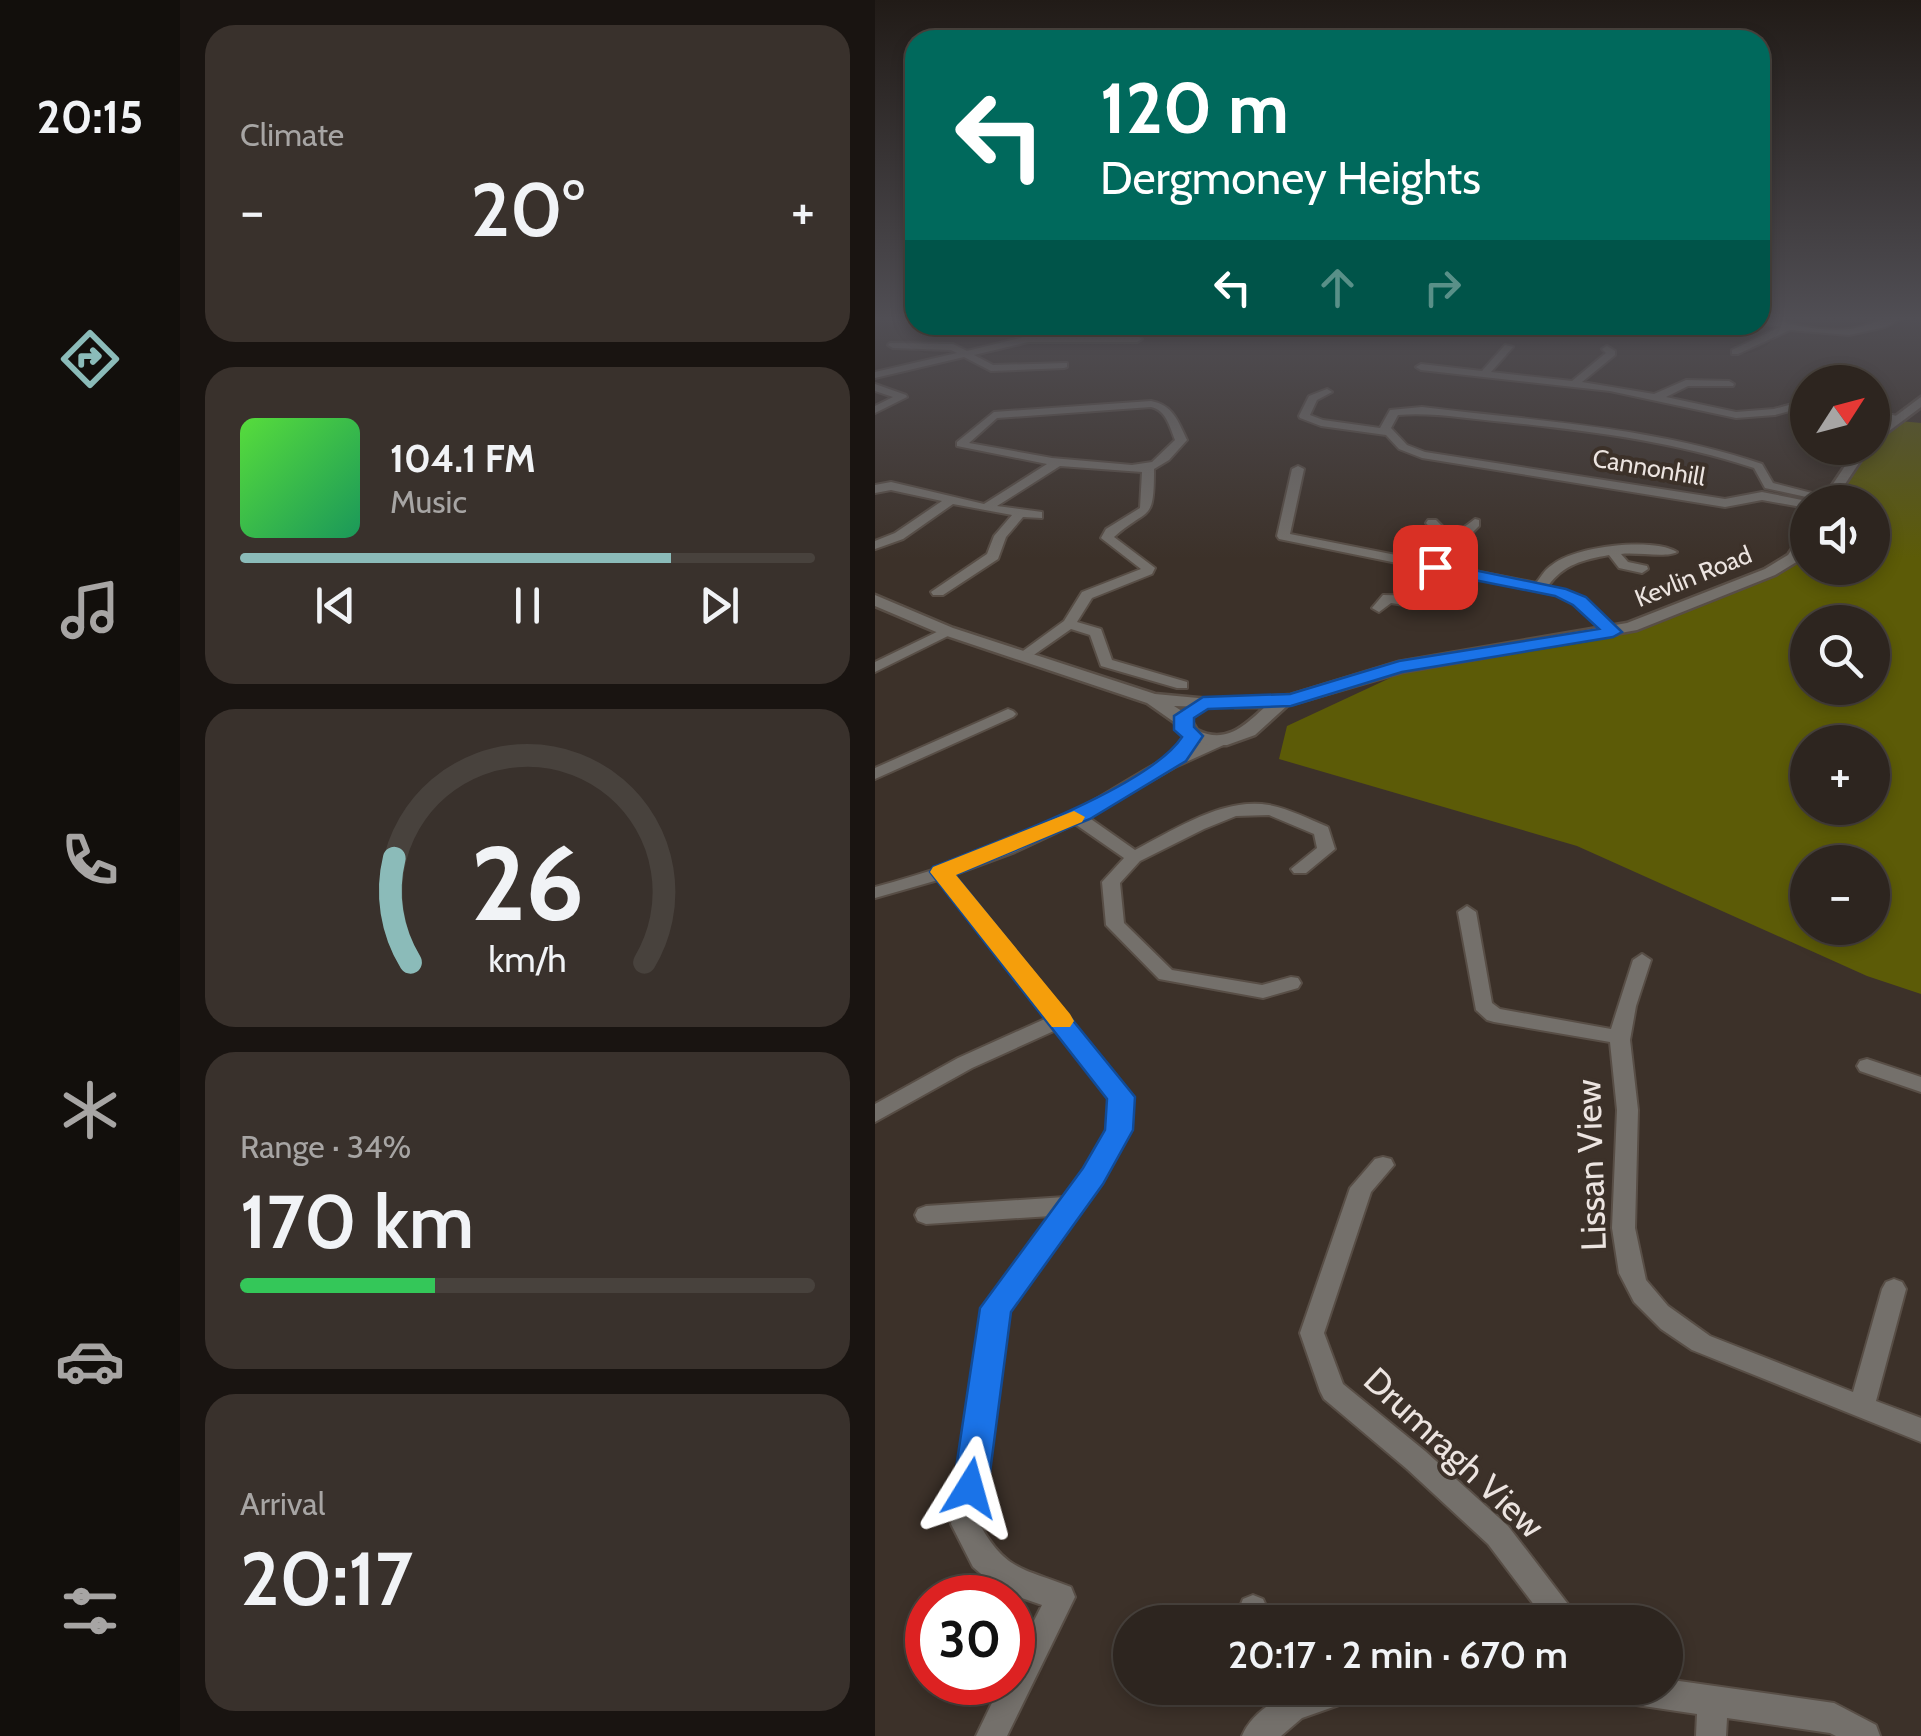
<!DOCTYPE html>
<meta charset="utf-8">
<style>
:root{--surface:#2d251f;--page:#39312c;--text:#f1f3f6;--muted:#a7a5a4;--line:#48423d;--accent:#8bbbb9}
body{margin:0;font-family:Cabin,sans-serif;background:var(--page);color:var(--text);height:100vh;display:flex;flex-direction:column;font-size:38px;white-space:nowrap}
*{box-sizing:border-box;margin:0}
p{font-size:32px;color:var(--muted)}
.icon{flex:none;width:55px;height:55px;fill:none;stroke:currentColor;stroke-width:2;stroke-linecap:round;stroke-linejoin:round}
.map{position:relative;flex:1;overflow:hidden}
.details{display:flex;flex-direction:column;gap:25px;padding:25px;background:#191411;width:695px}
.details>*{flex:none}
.banner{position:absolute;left:30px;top:30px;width:865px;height:305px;border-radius:30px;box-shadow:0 5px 15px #0003,0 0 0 2px var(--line);background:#00695c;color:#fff;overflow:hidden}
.needle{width:65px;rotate:54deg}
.tools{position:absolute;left:915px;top:365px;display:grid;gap:20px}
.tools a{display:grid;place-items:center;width:100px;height:100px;border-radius:50%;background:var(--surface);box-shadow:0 5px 15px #0003,0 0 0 2px var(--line);font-size:50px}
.speed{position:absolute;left:30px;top:1575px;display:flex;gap:20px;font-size:50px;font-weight:700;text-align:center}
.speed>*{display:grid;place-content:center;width:130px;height:130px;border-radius:50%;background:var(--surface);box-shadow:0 5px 15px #0003,0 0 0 2px var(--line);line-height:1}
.speed .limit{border:15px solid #d22;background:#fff;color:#111}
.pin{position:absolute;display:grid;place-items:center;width:85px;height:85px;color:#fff;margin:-42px;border-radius:20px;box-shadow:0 5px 15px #0006}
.me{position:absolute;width:110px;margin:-55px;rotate:8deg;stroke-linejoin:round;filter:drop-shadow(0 0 8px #0008)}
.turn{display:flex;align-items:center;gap:35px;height:210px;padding:0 30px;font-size:45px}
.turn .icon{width:130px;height:130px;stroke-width:2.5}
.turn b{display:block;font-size:70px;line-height:85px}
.lanes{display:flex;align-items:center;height:95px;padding:0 30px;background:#0003;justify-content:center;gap:50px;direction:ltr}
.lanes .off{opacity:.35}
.big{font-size:75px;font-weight:600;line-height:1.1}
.details .tile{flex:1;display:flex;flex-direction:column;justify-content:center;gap:15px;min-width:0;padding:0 35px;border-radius:30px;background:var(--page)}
.details .dial{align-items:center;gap:0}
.dial svg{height:260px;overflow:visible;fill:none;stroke:var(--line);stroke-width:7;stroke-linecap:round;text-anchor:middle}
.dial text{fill:var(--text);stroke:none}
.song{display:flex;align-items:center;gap:30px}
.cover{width:120px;height:120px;border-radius:15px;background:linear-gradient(135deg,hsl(110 70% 55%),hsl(150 70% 35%))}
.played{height:10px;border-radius:5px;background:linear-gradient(90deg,var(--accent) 75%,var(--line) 75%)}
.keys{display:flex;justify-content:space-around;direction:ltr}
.heat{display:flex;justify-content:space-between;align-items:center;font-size:55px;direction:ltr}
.charge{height:15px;border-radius:8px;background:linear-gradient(90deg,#34c759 34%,var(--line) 0)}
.trip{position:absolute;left:238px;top:1605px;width:570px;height:100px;border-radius:50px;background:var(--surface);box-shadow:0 5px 15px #0003,0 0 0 2px var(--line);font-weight:600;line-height:100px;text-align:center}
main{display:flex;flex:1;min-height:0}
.menu{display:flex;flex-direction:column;width:180px;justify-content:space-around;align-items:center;background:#120f0c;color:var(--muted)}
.menu .icon{width:70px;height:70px}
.menu .on{color:var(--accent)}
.menu b{font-size:45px;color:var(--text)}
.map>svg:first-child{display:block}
.green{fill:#5c5b07;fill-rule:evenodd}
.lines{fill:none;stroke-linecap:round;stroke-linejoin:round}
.minor-casing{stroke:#584e46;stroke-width:4}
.tertiary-casing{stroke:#584e46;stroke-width:5}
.minor{fill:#74706b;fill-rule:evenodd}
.tertiary{fill:#74706b;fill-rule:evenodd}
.route{fill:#1a73e8;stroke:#114b97;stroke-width:2.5}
.slow{fill:#f59e0b}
.labels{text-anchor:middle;stroke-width:8;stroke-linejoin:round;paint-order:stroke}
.far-street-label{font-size:25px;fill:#ece4e0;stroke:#3c3129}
.near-street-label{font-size:35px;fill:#ece4e0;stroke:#3c3129}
</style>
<main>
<nav class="menu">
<b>20:15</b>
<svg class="icon on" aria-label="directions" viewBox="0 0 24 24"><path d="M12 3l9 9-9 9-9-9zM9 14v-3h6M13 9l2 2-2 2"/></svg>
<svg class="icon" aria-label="music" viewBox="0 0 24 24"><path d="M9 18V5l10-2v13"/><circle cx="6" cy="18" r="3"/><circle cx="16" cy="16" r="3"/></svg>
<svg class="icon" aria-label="phone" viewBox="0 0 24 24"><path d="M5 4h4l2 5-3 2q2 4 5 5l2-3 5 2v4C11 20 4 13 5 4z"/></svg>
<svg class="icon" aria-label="climate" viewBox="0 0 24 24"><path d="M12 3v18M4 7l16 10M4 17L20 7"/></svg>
<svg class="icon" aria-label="car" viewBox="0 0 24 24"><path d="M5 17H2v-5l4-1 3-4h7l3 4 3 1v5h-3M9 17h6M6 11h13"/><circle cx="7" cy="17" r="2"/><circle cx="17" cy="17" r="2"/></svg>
<svg class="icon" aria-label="filters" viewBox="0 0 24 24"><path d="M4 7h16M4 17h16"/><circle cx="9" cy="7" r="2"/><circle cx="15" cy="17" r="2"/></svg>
</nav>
<section class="details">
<div class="tile"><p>Climate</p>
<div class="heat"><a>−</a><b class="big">20°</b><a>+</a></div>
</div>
<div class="tile">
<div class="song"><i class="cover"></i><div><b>104.1 FM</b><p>Music</p></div></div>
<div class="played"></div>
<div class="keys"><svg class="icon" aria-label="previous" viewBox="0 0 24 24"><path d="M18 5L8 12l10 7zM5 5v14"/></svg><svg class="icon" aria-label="pause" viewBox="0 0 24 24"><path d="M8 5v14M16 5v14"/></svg><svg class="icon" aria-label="next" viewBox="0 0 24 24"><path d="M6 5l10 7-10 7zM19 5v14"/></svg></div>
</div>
<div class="tile dial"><svg viewBox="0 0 100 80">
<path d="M14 69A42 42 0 1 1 86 69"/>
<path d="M14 69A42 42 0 0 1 9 37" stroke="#8bbbb9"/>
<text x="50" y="56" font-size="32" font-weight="700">26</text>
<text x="50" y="72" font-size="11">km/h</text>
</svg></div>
<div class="tile"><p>Range · 34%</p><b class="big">170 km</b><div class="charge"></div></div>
<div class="tile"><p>Arrival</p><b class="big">20:17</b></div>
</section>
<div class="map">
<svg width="1046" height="1736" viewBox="0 0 1046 1736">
<rect width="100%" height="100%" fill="#3c3129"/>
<!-- green -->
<path class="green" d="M 1025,421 L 1046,423 L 1046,994 L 992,976 L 702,846 L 404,759 L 412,726 L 528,672 L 713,642 L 782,624 L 898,575 L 932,554 L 932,568 L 998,568 L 998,502 L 959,502 L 974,474 L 993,451 L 990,449 L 998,448 L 998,443 ZM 932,622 L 998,622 L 998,688 L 932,688 ZM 932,742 L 998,742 L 998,808 L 932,808 ZM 932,862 L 998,862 L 998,928 L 932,928 Z"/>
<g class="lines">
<!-- minor casing -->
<g class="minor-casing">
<g id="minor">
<path d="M 885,316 C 913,324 944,332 974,329 C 993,327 1014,314 1028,318 L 1010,327 L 974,335 L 915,330 L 863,354 L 857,354 L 857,350 L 905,327 L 887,323 Z"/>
<path d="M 153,336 L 262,336 L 267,339 L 262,342 L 153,342 L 99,355 L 118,365 L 192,363 L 192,367 L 189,368 L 116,371 L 89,357 L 0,378 L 0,372 L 82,353 L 76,350 L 18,348 L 13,345 L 15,343 L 78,344 L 92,351 Z"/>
<path d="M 630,345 L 638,347 L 616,372 L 697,381 L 731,353 L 727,349 L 732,346 L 740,351 L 740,355 L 707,382 L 779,394 L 811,380 L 854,381 L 859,384 L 858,386 L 813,386 L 791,397 L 861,412 L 899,409 L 932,400 L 932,406 L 900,415 L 861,418 L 735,391 L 546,370 L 541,367 L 546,364 L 607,371 Z"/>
<path d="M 0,384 L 31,395 L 32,397 L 0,413 L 0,406 L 18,397 L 0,391 Z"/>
<path d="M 452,389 L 457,392 L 442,400 L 435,415 L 448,420 L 505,428 L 515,410 L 547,407 C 662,421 777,427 887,464 L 898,483 L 960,499 L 954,502 L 890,488 L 879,468 C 797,441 714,431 630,422 C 594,419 558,412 523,415 L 516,428 L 532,445 L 550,452 L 850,499 L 887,492 L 937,502 L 932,502 L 932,508 L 887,500 L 850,507 L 547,458 L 524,449 L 511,435 L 446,426 L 425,418 L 424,416 L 434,396 Z"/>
<path d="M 276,401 C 298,405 303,421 312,440 L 294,460 L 279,469 C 279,524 274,506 239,537 L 280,568 L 277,574 L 217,598 L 202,622 L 226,629 L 237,660 L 312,682 L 312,688 L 302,688 L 226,666 L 215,635 L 196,629 L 153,659 L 148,660 L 141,656 L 189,621 L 207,592 L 266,569 L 226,538 L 231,529 L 265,508 L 267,472 L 185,466 L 122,506 L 167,512 L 167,518 L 148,517 L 131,537 L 123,559 L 68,595 L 58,595 L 56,592 L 112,554 L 119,536 L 137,515 L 78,504 L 28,539 L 0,549 L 0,541 L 20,533 L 67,501 L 16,490 L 0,493 L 0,485 L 16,482 L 109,504 L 172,464 L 82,446 L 82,442 L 119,412 ZM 276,407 C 291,410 295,427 300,440 L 277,462 L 257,465 L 177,458 L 94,443 L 122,418 Z"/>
<path d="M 998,411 L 1027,417 L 1028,419 L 1023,422 L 998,417 Z"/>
<path d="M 423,466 L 429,469 L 415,534 L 546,560 L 566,540 L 551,523 L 553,520 L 561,520 L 570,529 L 588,528 L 600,519 L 604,520 L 604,526 L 596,534 L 576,536 L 579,540 L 559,563 L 661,583 C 666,577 670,569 677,565 C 700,546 778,537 802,552 C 792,558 762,552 746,554 L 753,562 L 772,566 L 773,569 L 767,573 L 744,568 L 734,555 C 708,560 689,564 673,586 L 709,598 L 742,629 L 742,635 L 732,635 L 699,604 L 681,595 L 593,577 C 570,601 549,609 516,603 L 504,612 L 497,608 L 508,595 L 552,596 L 581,575 L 404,539 L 402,536 L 417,469 Z"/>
<path d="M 72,627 L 79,631 L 77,634 L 0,672 L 0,662 Z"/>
<path d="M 133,709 L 138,711 L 141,714 L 138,717 L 0,779 L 0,768 Z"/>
<path d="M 347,735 L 355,740 L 353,743 L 300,767 L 213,817 L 260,850 C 299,830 348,797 394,805 C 415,809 434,819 453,827 L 460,849 L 431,873 L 419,873 L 416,869 L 442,848 L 439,834 L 394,815 L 361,816 L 329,829 L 265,861 L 245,883 L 249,923 L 297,970 L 387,985 L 416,977 L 423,978 L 426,983 L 423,988 L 388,998 L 284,979 L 231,925 L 227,882 L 249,858 L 200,824 L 140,852 L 78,875 L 256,1097 L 255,1130 L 226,1182 L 133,1311 L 104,1523 C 131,1572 149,1568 196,1587 L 200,1597 L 132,1736 L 101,1736 L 127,1682 L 138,1682 L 138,1662 L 167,1605 L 126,1591 L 98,1567 L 76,1524 L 109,1308 L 176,1216 L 51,1224 L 43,1221 L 40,1215 L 43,1209 L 51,1206 L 190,1197 L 210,1170 L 233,1130 L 235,1098 L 181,1030 L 97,1068 L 0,1122 L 0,1104 L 83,1058 L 172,1018 L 63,880 L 0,898 L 0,887 C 70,868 138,844 202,810 C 250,784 294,750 347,735 Z"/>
<path d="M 592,906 L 601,912 L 617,1003 L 625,1009 L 736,1029 L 758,960 L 767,954 L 776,960 L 761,1006 L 755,1040 L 763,1110 L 760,1228 L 771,1280 L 793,1306 L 835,1336 L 978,1392 L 1007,1289 L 1011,1282 L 1019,1279 L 1027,1282 L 1031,1289 L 1001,1401 L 1046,1418 L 1046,1442 L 817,1350 L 786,1329 L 759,1302 L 744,1273 L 737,1228 L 742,1110 L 735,1042 L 619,1022 L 612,1020 L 601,1010 L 583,912 Z"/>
<path d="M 992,1059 L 1046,1077 L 1046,1092 L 985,1071 L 982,1066 L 985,1061 Z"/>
<path d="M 508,1157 L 516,1159 L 519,1165 L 496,1192 L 449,1333 L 468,1384 L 550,1451 L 633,1526 L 699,1612 L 703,1622 L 672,1622 L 613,1544 L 532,1469 L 449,1399 L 445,1391 L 425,1333 L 475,1188 L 500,1159 Z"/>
<path d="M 378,1595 L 388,1599 L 398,1622 L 369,1622 L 364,1609 L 368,1599 Z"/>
<path d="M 790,1679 L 959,1703 L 1001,1725 L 1005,1736 L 961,1736 L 955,1733 L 852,1718 L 851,1736 L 821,1736 L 822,1714 L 748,1703 L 737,1699 L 733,1688 L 790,1688 Z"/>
<path d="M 428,1688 L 485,1688 L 481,1699 L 427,1718 L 406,1736 L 367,1736 C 376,1713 405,1695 428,1688 Z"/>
</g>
</g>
<!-- tertiary casing -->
<g class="tertiary-casing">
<g id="tertiary">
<path d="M 1046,397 L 1046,407 L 998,443 L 998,433 Z"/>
<path d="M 982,448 L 994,448 L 958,502 L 946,502 Z"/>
<path d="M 932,533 L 932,547 L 923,561 L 900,575 L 762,630 L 527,672 L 413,705 L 380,735 L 352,745 L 333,745 L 310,737 L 299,722 L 272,703 L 66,634 L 0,606 L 0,595 L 78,628 L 280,694 L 334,699 L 337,703 L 334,707 L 299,706 L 313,715 L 322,730 C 351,745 370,725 390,707 L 360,707 L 357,703 L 360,699 L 416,695 L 524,662 L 752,623 L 890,569 L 913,555 L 927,534 Z"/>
</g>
</g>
<!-- minor -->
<use href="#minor" class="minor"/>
<!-- tertiary -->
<use href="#tertiary" class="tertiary"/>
</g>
<!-- sky -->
<linearGradient id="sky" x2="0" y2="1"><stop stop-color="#211b17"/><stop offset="0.57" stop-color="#504e54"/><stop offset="1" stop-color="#504e54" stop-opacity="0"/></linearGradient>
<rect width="1046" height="559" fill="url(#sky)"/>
<!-- route -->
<path class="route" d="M 560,562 L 691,589 L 711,597 L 747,632 L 738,637 L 527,672 L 416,706 L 333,709 L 319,718 L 319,727 L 328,736 L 311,761 L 215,819 L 80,875 L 260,1097 L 258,1130 L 228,1184 L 136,1312 L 113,1488 L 108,1499 L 95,1504 L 83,1499 L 78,1488 L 105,1308 L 208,1168 L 230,1130 L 232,1099 L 55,872 L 58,867 C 118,843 274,787 307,737 L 299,730 L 299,716 L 328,697 L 415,694 L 524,661 L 724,629 L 698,605 L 680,596 L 554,571 L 551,567 Z"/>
<!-- slow -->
<path class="slow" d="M 199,811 L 210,817 L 207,822 L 81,875 L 195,1014 L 199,1021 L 195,1027 L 177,1027 L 55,872 L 58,867 Z"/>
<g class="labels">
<!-- far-street labels -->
<g class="far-street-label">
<text transform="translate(774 467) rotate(10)" y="9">Cannonhill</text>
<text transform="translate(818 576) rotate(-22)" y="9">Kevlin Road</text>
</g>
<!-- near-street labels -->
<g class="near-street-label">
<text transform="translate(716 1165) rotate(-92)" y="12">Lissan View</text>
<text transform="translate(579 1453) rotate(43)" y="12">Drumragh View</text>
</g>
</g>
</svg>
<div class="tools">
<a><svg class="needle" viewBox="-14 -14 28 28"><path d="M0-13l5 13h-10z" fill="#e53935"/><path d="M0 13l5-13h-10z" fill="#a7a5a4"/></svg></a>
<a><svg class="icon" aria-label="sound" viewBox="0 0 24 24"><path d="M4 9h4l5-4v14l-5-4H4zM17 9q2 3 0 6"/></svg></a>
<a><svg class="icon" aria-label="search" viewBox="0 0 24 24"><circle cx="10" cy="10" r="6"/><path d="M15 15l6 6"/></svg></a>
<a>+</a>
<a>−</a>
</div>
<div class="speed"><div class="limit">30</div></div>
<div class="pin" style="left:560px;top:567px;background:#d93025"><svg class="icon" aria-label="arrive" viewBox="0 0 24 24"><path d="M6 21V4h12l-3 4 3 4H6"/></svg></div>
<svg class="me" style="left:95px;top:1488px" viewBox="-20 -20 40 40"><path d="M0-17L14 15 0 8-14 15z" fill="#1a73e8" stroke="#fff" stroke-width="4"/></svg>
<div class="trip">20:17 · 2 min · 670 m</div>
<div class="banner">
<div class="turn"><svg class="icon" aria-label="left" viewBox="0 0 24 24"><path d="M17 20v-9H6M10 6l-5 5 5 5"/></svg><div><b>120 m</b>Dergmoney Heights</div></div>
<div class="lanes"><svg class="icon" aria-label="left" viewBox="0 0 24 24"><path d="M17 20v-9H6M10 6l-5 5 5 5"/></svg><svg class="icon off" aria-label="ahead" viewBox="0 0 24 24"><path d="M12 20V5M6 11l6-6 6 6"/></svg><svg class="icon off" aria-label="right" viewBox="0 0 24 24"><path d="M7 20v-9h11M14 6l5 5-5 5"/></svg></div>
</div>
</div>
</main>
